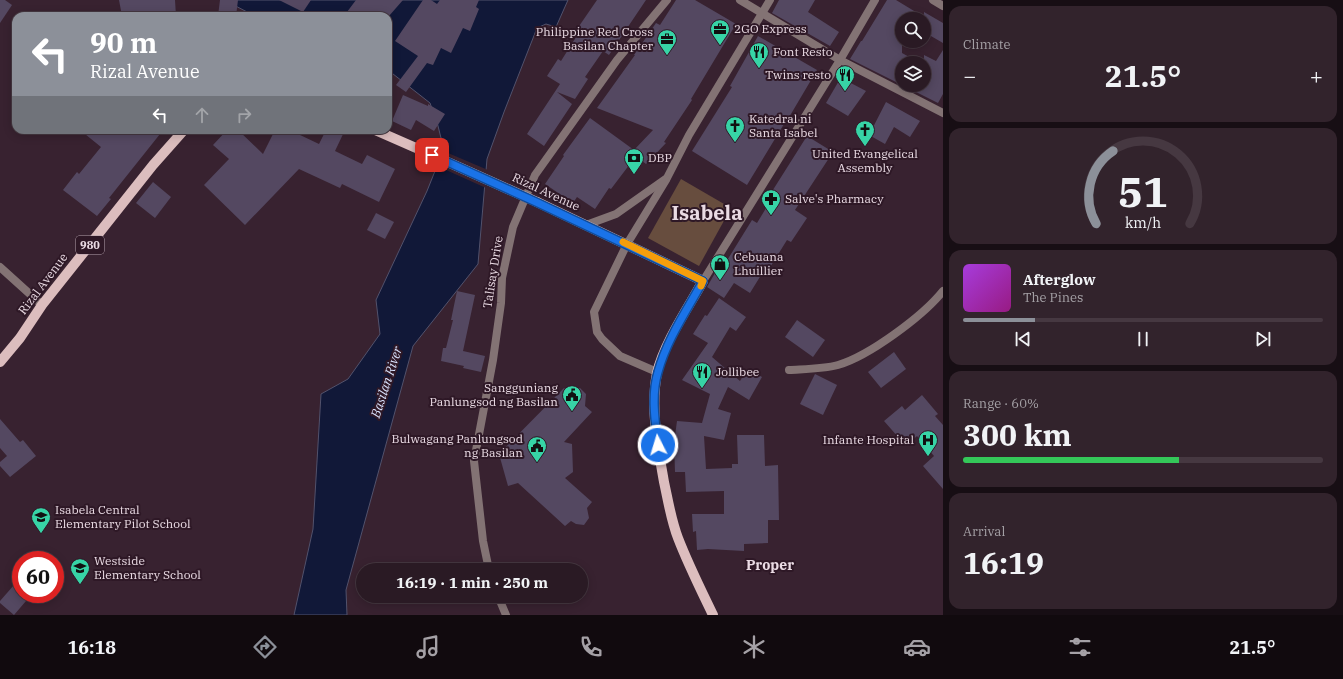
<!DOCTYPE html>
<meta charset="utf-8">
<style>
:root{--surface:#2a1a24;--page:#32232c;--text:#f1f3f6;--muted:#a5a1a6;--line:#463841;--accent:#8c9099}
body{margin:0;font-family:"IBM Plex Serif",serif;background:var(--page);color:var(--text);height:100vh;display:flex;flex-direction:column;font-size:15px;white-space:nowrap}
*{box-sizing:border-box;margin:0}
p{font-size:13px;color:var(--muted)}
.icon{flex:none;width:22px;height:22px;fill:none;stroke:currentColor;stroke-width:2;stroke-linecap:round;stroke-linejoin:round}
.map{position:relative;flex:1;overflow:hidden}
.sheet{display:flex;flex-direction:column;gap:6px;padding:6px;background:#170e14;width:400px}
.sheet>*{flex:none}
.hud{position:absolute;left:12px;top:12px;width:380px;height:122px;border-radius:12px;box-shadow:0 2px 10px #0003,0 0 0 1px var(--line);background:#8c9099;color:#fff;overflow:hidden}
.fabs{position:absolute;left:895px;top:12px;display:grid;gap:8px}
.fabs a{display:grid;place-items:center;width:36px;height:36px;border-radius:50%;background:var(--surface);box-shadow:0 2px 10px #0003,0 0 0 1px var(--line);font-size:20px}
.speed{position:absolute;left:12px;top:551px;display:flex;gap:8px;font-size:20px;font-weight:700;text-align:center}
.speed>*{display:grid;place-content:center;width:52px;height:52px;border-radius:50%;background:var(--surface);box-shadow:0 2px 10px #0003,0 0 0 1px var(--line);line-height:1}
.speed .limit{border:6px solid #d22;background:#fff;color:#111}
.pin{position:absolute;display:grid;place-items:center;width:34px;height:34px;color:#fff;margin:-17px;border-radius:8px;box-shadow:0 2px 6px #0006}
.me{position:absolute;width:44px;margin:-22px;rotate:355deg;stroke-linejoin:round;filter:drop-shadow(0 0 3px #0008)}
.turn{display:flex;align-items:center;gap:14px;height:84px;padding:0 12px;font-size:18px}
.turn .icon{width:52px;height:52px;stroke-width:2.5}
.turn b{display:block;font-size:28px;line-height:34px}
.lanes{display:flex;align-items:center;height:38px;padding:0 12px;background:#0003;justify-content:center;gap:20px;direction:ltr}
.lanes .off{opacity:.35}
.big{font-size:30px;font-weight:800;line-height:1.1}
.sheet .tile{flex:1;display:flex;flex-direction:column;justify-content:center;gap:6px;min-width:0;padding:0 14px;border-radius:12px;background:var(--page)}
.sheet .dial{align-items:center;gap:0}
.dial svg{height:104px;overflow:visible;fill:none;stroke:var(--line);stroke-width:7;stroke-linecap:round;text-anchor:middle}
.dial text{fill:var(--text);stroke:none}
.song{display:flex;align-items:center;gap:12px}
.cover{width:48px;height:48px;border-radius:6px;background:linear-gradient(135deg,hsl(280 70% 55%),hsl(310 70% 35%))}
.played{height:4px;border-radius:2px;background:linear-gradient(90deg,var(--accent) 20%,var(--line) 20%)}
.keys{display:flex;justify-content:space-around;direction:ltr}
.heat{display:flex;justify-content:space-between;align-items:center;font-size:22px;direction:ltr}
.charge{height:6px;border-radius:3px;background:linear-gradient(90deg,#34c759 60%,var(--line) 0)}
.trip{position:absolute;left:356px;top:563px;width:232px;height:40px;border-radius:20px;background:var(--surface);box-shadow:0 2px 10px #0003,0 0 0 1px var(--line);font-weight:800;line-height:40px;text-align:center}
.tab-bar{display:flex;height:64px;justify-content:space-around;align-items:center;background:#110a0e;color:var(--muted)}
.tab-bar .icon{width:28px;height:28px}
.tab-bar .on{color:var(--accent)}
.tab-bar b{font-size:18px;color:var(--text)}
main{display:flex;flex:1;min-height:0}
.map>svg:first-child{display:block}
.green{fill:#674d3e}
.water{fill:#111838;stroke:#52526c}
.pier{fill:#382230}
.building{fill:#544861}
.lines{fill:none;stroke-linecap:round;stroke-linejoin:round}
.minor{stroke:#837374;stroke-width:8}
.tertiary{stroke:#837374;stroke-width:8}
.primary{stroke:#dcbdbe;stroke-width:10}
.primary-bridge{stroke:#dcbdbe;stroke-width:10}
.route-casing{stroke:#114b97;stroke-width:10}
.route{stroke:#1a73e8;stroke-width:7}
.slow{stroke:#f59e0b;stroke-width:7}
.labels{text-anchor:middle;stroke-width:4;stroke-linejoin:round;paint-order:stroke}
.shield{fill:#2e1826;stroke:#b2a0ab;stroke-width:1}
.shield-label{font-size:11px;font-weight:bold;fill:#eadbe4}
.poi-label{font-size:12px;fill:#eadbe4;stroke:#2e1826;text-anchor:start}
.street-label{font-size:12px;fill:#eadbe4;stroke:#2e1826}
.water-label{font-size:13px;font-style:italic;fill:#d9e2fd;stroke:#2e1826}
.quarter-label{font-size:14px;font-weight:bold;fill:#eadbe4;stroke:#2e1826}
.town-label{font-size:20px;font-weight:bold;fill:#eadbe4;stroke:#2e1826}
</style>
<main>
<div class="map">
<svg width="943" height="615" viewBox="0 0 943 615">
<rect width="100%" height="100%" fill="#382230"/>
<!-- green -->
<path class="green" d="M 681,179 L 731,208 L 699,266 L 648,238 Z"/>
<!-- water -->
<path class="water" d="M 227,0 L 568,0 L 556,27 L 546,24 L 537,28 L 504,112 L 487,159 L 478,264 L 413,346 L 346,590 L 347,615 L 294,615 L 313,529 L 321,394 L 348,379 L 380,334 L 376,300 L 427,191 L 447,141 L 441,138 L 437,122 L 430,103 L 388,70 L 388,16 L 272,16 L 265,14 L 251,14 L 228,2 Z"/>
<!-- pier -->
<path class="pier" d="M 441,150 L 488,170 L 486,188 L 435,165 Z"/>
<!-- building -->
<g class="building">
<path d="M 0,0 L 5,0 L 12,5 L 0,23 Z"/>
<path d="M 119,0 L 175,0 L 176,16 L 122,16 Z"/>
<path d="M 220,0 L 238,0 L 236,16 L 218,16 Z"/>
<path d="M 279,0 L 311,0 L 303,12 Z"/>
<path d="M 356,0 L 403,0 L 389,16 L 344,16 Z"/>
<path d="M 423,0 L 431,0 L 437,4 L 440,0 L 479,0 L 476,7 L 479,9 L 470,31 L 463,28 L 451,53 L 441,48 L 433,65 L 427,63 L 406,92 L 396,85 L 418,56 L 395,41 Z"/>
<path d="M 597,0 L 646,0 L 609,55 L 603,51 L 585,77 L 588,79 L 575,99 L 557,92 L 572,104 L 544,146 L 527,134 L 560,84 L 547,76 L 558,59 L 561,61 L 578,34 L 575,32 Z"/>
<path d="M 676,0 L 695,0 L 736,24 L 691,99 L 692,100 L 664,142 L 666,143 L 646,164 L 636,156 L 611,189 L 609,188 L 595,209 L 577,197 L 573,203 L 545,184 L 564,156 L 563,155 L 590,118 L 634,150 L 653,130 L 597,108 L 635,55 L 634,55 L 656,23 L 660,25 Z"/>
<path d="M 779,0 L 815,0 L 808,12 L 839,32 L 830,46 L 772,13 Z"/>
<path d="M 887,0 L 896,0 L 924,17 L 924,12 L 943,23 L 943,43 L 924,32 L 924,19 L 902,19 L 902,53 L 920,63 L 902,63 L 902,85 L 924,85 L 924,55 L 936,61 L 943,50 L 943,94 L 938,103 L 850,59 L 861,41 L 862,41 Z"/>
<path d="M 758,36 L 817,70 L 788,119 L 787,119 L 747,185 L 692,151 L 732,87 L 730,86 Z"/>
<path d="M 840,79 L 847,81 L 866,91 L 848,116 L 826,103 Z"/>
<path d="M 403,95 L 428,106 L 428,104 L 445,114 L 434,131 L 416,120 L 411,130 L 392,121 Z"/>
<path d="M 886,102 L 920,121 L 910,137 L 894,127 L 885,144 L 869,135 Z"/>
<path d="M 80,130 L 154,130 L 160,134 L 109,198 L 111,199 L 97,216 L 63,190 L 77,172 L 79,174 L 101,147 Z"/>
<path d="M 227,130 L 238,130 L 263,154 L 275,130 L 300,130 L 298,134 L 319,144 L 326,130 L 345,130 L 335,151 L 362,164 L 367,155 L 395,169 L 379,202 L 342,184 L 340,188 L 299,169 L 245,225 L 204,185 L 229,159 L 213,145 Z"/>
<path d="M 807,136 L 833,152 L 795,210 L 807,218 L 791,242 L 787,240 L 769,269 L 766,267 L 750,293 L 734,283 L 724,298 L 707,287 L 715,273 L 718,275 L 752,220 L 757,223 L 774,195 L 771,193 Z"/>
<path d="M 153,182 L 171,197 L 155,218 L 136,203 Z"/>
<path d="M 376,213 L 394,222 L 385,239 L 367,230 Z"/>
<path d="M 457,291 L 475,295 L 463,351 L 485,356 L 481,372 L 463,368 L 464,366 L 441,361 L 443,348 L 446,348 L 453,320 L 451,320 Z"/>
<path d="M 719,298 L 746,317 L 736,331 L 730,327 L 712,357 L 740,381 L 747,369 L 762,377 L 749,400 L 728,387 L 718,409 L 731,413 L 724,440 L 704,436 L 706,469 L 732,468 L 732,464 L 738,464 L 737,435 L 764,435 L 765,466 L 778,465 L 779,520 L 768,520 L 768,543 L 744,544 L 744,551 L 708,549 L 697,550 L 696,531 L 693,532 L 692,514 L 724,514 L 724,491 L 686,492 L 685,472 L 675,472 L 674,443 L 677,421 L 702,423 L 710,394 L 682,380 L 708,343 L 693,334 L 705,315 L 707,316 Z"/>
<path d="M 797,320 L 825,340 L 813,357 L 785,337 Z"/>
<path d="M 894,352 L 906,369 L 881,388 L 868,372 Z"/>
<path d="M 815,374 L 837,385 L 823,415 L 800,404 Z"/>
<path d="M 564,388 L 569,392 L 580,388 L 586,394 L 585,406 L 592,412 L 564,442 L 572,444 L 573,472 L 565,478 L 592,502 L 587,508 L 589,518 L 584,525 L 576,524 L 571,521 L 565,526 L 518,483 L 508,486 L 499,454 Z"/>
<path d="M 922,395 L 938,414 L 935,416 L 943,425 L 943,489 L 923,466 L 934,456 L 917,436 L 906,446 L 884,421 L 902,406 L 905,410 Z"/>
<path d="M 0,419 L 20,442 L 23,440 L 36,456 L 10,477 L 0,466 L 0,462 L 7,456 L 0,448 Z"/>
<path d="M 21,577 L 21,594 L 32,594 L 14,615 L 0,603 L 0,601 Z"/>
</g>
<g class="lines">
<!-- minor -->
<g class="minor">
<path d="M 740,0 L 840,60"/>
<path d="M 933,0 L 943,6"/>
<path d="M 586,225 L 616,214 L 667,178 L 689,135 L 770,0"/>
<path d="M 0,267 L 42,305"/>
<path d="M 789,370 C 804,369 823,369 838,365 C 869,356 923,316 943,291"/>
<path d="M 657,372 L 620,356 L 602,339 L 597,332 L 594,312 L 627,244 L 666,180"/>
<path d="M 489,570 L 483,541 L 474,461 L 493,360 L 501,303 L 502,278 L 513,227 L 535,175 L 617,60 L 667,0"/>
<path d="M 498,596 L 506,615"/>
</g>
<!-- tertiary -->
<g class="tertiary">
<path d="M 840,60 L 943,113"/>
<path d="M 703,281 L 840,60 L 875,0"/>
</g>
<!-- primary -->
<g class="primary">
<path d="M 375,130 L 432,155"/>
<path d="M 537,202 L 703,281 C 688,308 664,343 657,373 C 650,409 658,447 664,482 C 668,500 671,520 678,538 C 688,564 701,590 713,615"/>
<path d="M 0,362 L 20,338 L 42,305 L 153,165 L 184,130"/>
</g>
<!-- primary-bridge -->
<path class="primary-bridge" d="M 432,155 L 537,202"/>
</g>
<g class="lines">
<!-- route casing -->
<g class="route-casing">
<path id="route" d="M 432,155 L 536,202 L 703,281 C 687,310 667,339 658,372 C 651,395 655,421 658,445"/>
</g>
<!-- route -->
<use href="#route" class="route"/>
<!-- slow -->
<path class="slow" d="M 623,242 L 703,281 L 701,286"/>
</g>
<!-- icons -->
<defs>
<g id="office-pin" transform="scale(1)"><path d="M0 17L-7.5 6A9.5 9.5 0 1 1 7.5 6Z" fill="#37d4a6" stroke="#2e1826"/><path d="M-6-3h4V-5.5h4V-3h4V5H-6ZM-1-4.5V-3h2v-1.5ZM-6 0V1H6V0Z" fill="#111"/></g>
<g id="restaurant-pin" transform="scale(1)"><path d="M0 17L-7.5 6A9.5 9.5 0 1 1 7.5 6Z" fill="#37d4a6" stroke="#2e1826"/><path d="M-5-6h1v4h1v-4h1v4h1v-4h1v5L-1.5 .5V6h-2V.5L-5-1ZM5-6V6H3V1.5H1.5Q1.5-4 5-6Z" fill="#111"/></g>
<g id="church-pin" transform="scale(1)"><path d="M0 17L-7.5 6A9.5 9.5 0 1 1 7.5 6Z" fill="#37d4a6" stroke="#2e1826"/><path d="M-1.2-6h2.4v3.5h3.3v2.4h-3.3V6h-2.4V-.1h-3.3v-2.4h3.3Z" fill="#111"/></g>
<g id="bank-pin" transform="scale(1)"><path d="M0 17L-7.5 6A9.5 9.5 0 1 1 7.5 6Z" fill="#37d4a6" stroke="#2e1826"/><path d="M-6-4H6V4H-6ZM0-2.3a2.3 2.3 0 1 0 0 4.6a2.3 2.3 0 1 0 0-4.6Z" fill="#111"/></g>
<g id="pharmacy-pin" transform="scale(1)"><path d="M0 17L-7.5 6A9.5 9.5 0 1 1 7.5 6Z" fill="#37d4a6" stroke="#2e1826"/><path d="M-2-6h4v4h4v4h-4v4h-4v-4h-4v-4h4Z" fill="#111"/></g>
<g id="shop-pin" transform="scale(1)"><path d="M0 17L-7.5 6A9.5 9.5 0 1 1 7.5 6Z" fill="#37d4a6" stroke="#2e1826"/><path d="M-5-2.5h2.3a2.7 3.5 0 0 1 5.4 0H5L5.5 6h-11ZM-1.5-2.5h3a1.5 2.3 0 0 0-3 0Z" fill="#111"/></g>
<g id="civic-pin" transform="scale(1)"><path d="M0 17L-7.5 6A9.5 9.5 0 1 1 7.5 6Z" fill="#37d4a6" stroke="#2e1826"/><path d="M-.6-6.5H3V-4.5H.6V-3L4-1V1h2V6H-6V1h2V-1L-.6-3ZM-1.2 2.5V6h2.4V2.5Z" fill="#111"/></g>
<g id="hospital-pin" transform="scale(1)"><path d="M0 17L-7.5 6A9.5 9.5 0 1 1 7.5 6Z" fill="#37d4a6" stroke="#2e1826"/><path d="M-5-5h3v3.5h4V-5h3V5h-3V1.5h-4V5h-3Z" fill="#111"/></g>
<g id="school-pin" transform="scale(1)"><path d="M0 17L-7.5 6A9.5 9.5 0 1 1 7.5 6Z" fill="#37d4a6" stroke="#2e1826"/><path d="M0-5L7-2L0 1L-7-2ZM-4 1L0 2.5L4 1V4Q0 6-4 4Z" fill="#111"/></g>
</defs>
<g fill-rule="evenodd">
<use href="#office-pin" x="720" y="29"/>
<use href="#office-pin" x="667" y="39"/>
<use href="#restaurant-pin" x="759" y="52"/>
<use href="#restaurant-pin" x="845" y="75"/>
<use href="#church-pin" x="735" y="126"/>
<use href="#church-pin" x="865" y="130"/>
<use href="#bank-pin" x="634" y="158"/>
<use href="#pharmacy-pin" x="771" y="199"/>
<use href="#shop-pin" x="720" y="264"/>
<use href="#restaurant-pin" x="702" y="372"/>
<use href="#civic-pin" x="572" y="395"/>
<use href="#hospital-pin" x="928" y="440"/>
<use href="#civic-pin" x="537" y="446"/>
<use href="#school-pin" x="41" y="517"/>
<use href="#school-pin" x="80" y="568"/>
</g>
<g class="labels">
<!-- shield labels -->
<rect class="shield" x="76" y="236" width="28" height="18" rx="3"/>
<g class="shield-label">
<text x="90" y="249">980</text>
</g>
<!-- poi labels -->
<g class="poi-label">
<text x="734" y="33">2GO Express</text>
<text x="653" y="36" text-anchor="end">Philippine Red Cross<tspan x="653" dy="14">Basilan Chapter</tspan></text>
<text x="773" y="56">Font Resto</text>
<text x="831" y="79" text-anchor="end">Twins resto</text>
<text x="749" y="123">Katedral ni<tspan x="749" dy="14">Santa Isabel</tspan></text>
<text x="865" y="158" text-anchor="middle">United Evangelical<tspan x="865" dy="14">Assembly</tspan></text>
<text x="648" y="162">DBP</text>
<text x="785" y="203">Salve's Pharmacy</text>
<text x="734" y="261">Cebuana<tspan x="734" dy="14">Lhuillier</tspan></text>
<text x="716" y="376">Jollibee</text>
<text x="558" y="392" text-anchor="end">Sangguniang<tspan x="558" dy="14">Panlungsod ng Basilan</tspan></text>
<text x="523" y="443" text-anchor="end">Bulwagang Panlungsod<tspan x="523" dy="14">ng Basilan</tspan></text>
<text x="914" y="444" text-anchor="end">Infante Hospital</text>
<text x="55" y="514">Isabela Central<tspan x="55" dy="14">Elementary Pilot School</tspan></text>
<text x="94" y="565">Westside<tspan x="94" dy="14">Elementary School</tspan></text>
</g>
<!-- street labels -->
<g class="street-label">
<text transform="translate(546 192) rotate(25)" y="4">Rizal Avenue</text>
<text transform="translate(493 272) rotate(-81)" y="4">Talisay Drive</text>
<text transform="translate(43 284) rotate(-53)" y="4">Rizal Avenue</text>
</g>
<!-- water labels -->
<g class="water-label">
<text transform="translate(386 382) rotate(-72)" y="5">Basilan River</text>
</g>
<!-- quarter labels -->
<g class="quarter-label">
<text x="770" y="570">Proper</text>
</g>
<!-- town labels -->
<g class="town-label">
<text x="707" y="220">Isabela</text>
</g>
</g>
</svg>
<div class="fabs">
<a><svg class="icon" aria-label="search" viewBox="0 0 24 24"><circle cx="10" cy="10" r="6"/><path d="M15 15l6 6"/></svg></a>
<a><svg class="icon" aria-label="layers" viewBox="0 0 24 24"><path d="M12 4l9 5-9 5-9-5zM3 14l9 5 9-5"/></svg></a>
</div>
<div class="speed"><div class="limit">60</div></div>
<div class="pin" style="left:432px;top:155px;background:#d93025"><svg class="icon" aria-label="arrive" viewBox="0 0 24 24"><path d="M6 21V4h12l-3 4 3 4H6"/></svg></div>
<svg class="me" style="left:658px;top:445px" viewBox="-20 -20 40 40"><circle r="17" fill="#1a73e8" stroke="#fff" stroke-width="3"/><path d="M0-11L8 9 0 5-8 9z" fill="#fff"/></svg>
<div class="trip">16:19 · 1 min · 250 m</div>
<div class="hud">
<div class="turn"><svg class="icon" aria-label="left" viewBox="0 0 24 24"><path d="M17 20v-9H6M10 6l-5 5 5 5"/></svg><div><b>90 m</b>Rizal Avenue</div></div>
<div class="lanes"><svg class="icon" aria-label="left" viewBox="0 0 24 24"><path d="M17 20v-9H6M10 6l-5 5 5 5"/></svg><svg class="icon off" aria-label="ahead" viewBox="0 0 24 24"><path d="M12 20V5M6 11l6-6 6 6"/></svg><svg class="icon off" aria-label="right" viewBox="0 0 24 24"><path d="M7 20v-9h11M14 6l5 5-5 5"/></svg></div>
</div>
</div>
<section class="sheet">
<div class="tile"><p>Climate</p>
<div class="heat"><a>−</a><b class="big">21.5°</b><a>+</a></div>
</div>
<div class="tile dial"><svg viewBox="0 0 100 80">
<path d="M14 69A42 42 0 1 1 86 69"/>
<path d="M14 69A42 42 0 0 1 27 13" stroke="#8c9099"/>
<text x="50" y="56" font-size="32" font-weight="700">51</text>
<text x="50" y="72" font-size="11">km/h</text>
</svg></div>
<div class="tile">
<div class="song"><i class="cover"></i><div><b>Afterglow</b><p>The Pines</p></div></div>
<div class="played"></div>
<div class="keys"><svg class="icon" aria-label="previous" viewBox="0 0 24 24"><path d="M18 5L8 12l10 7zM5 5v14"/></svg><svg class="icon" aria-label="pause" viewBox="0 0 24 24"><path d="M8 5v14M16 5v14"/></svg><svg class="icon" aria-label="next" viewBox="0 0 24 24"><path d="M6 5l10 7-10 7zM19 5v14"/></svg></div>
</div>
<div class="tile"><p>Range · 60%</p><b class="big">300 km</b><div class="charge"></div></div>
<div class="tile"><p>Arrival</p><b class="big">16:19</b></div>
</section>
</main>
<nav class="tab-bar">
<b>16:18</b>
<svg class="icon on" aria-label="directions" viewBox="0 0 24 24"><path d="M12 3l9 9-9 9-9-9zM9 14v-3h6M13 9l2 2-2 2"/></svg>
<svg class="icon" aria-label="music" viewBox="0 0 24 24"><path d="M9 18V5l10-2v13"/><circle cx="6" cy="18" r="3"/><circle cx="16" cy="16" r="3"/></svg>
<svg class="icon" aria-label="phone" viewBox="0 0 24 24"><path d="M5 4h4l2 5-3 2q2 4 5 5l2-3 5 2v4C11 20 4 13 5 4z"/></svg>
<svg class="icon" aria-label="climate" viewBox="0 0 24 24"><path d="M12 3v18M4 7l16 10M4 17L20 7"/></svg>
<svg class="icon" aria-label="car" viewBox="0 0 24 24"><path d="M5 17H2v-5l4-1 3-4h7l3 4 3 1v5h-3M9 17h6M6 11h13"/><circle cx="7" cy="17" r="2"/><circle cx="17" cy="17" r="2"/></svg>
<svg class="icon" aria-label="filters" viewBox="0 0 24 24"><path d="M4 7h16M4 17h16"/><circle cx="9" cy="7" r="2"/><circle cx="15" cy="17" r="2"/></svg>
<b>21.5°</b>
</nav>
